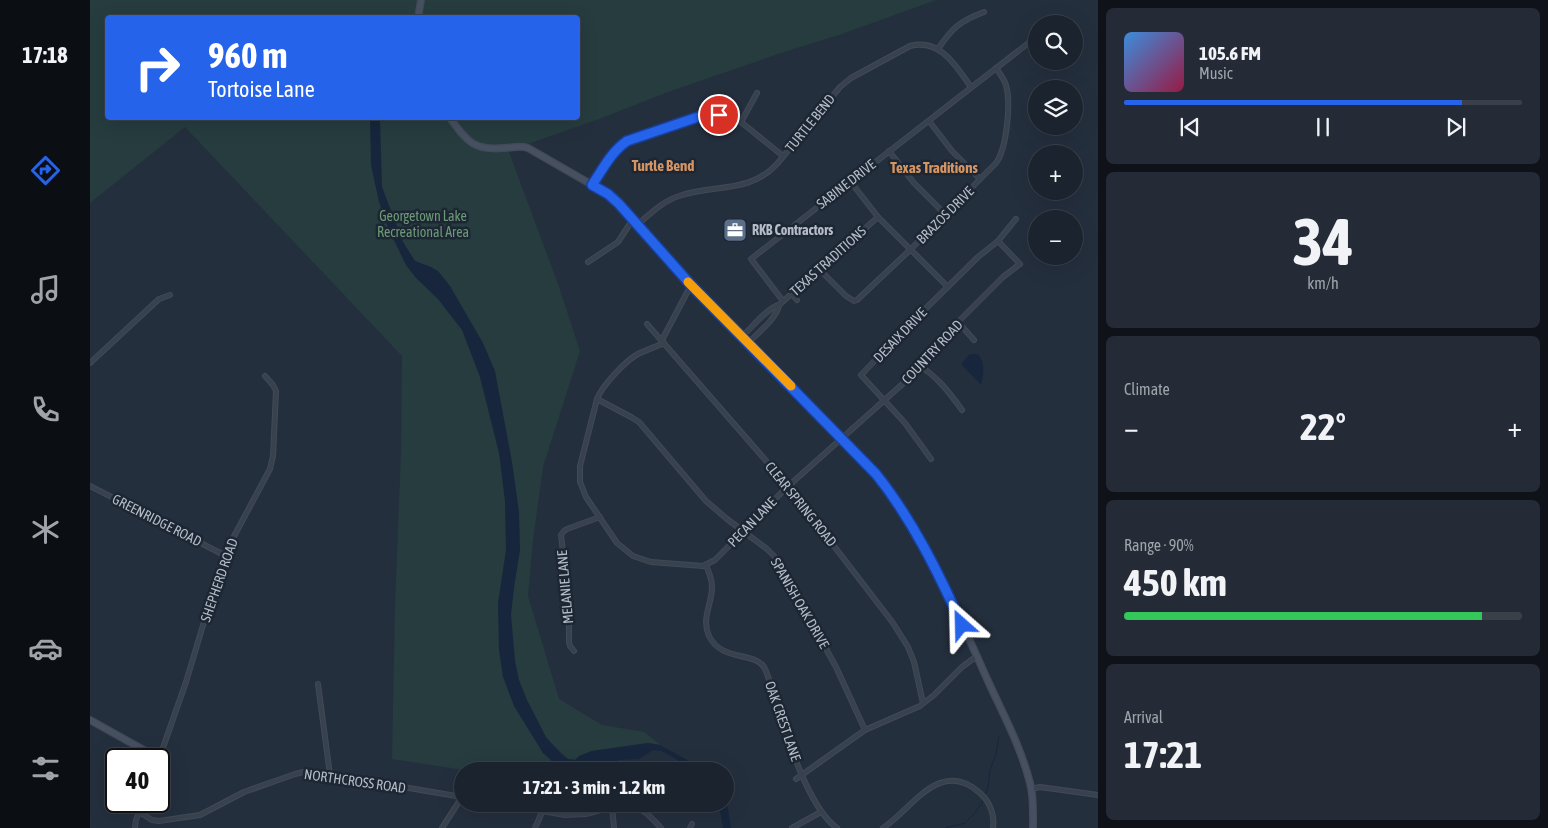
<!DOCTYPE html>
<meta charset="utf-8">
<style>
:root{--surface:#1b232e;--page:#242b36;--text:#f1f3f6;--muted:#a0a4aa;--line:#39404a;--accent:#2563eb}
body{margin:0;font-family:"Asap Condensed",sans-serif;background:var(--page);color:var(--text);height:100vh;display:flex;flex-direction:column;font-size:19px;white-space:nowrap}
*{box-sizing:border-box;margin:0}
p{font-size:16px;color:var(--muted)}
.icon{flex:none;width:28px;height:28px;fill:none;stroke:currentColor;stroke-width:2;stroke-linecap:round;stroke-linejoin:round}
.map{position:relative;flex:1;overflow:hidden}
.side{display:flex;flex-direction:column;gap:8px;padding:8px;background:#0f1319;width:450px}
.side>*{flex:none}
.banner{position:absolute;left:15px;top:15px;width:475px;height:105px;border-radius:5px;box-shadow:0 5px 20px #0002,0 0 0 1px var(--line);background:#2563eb;color:#fff;overflow:hidden}
.tools{position:absolute;left:938px;top:15px;display:grid;gap:10px}
.tools a{display:grid;place-items:center;width:55px;height:55px;border-radius:50%;background:var(--surface);box-shadow:0 5px 20px #0002,0 0 0 1px var(--line);font-size:25px}
.speed{position:absolute;left:15px;top:748px;display:flex;gap:10px;font-size:25px;font-weight:700;text-align:center}
.speed>*{display:grid;place-content:center;width:65px;height:65px;border-radius:50%;background:var(--surface);box-shadow:0 5px 20px #0002,0 0 0 1px var(--line);line-height:1}
.speed .limit{border:2px solid #111;border-radius:8px;background:#fff;color:#111}
.pin{position:absolute;display:grid;place-items:center;width:42px;height:42px;color:#fff;margin:-21px;border:2px solid #fff;border-radius:50%;box-shadow:0 1px 5px #0007}
.me{position:absolute;width:55px;margin:-28px;rotate:335deg;stroke-linejoin:round;filter:drop-shadow(0 0 4px #0008)}
.turn{display:flex;align-items:center;gap:18px;height:105px;padding:0 20px;font-size:22px}
.turn .icon{width:65px;height:65px;stroke-width:2.5}
.turn b{display:block;font-size:35px;line-height:42px}
.big{font-size:38px;font-weight:700;line-height:1.1}
.side .tile{flex:1;display:flex;flex-direction:column;justify-content:center;gap:8px;min-width:0;padding:0 18px;border-radius:8px;background:var(--page)}
.side .dial{align-items:center;gap:0}
.dial b{font-size:65px;line-height:1}
.song{display:flex;align-items:center;gap:15px}
.cover{width:60px;height:60px;border-radius:8px;background:linear-gradient(135deg,hsl(210 70% 55%),hsl(340 70% 35%))}
.played{height:5px;border-radius:2px;background:linear-gradient(90deg,var(--accent) 85%,var(--line) 85%)}
.keys{display:flex;justify-content:space-around;direction:ltr}
.heat{display:flex;justify-content:space-between;align-items:center;font-size:28px;direction:ltr}
.charge{height:8px;border-radius:4px;background:linear-gradient(90deg,#34c759 90%,var(--line) 0)}
.trip{position:absolute;left:364px;top:762px;width:280px;height:50px;border-radius:25px;background:var(--surface);box-shadow:0 5px 20px #0002,0 0 0 1px var(--line);font-weight:700;line-height:50px;text-align:center}
main{display:flex;flex:1;min-height:0}
.dock{display:flex;flex-direction:column;width:90px;justify-content:space-around;align-items:center;background:#0b0e12;color:var(--muted)}
.dock .icon{width:35px;height:35px}
.dock .selected{color:var(--accent)}
.dock b{font-size:22px;color:var(--text)}
.map>svg:first-child{display:block}
.green{fill:#263c3f;fill-rule:evenodd}
.water{fill:#17263c}
.lines{fill:none;stroke-linecap:round;stroke-linejoin:round}
.stream{stroke:#17263c;stroke-width:1}
.river{stroke:#17263c;stroke-width:8}
.street-casing{stroke:#414a57;stroke-width:6}
.secondary-casing{stroke:#414a57;stroke-width:8}
.street{stroke:#38414e;stroke-width:4}
.secondary{stroke:#465061;stroke-width:5.5}
.route-casing{stroke:#184099;stroke-width:12}
.route{stroke:#2563eb;stroke-width:9}
.slow{stroke:#f59e0b;stroke-width:9}
.labels{text-anchor:middle;stroke-width:5;stroke-linejoin:round;paint-order:stroke}
.street-label{font-size:14px;fill:#b4bcc9;stroke:#1d2633}
.park-label{font-size:14px;fill:#6b9a76;stroke:#1d2633}
.poi-label{font-size:14px;font-weight:bold;fill:#b4bcc9;stroke:#1d2633;text-anchor:start}
.neighbourhood-label{font-size:15px;font-weight:bold;fill:#d59563;stroke:#1d2633}
</style>
<main>
<nav class="dock">
<b>17:18</b>
<svg class="icon selected" aria-label="directions" viewBox="0 0 24 24"><path d="M12 3l9 9-9 9-9-9zM9 14v-3h6M13 9l2 2-2 2"/></svg>
<svg class="icon" aria-label="music" viewBox="0 0 24 24"><path d="M9 18V5l10-2v13"/><circle cx="6" cy="18" r="3"/><circle cx="16" cy="16" r="3"/></svg>
<svg class="icon" aria-label="phone" viewBox="0 0 24 24"><path d="M5 4h4l2 5-3 2q2 4 5 5l2-3 5 2v4C11 20 4 13 5 4z"/></svg>
<svg class="icon" aria-label="climate" viewBox="0 0 24 24"><path d="M12 3v18M4 7l16 10M4 17L20 7"/></svg>
<svg class="icon" aria-label="car" viewBox="0 0 24 24"><path d="M5 17H2v-5l4-1 3-4h7l3 4 3 1v5h-3M9 17h6M6 11h13"/><circle cx="7" cy="17" r="2"/><circle cx="17" cy="17" r="2"/></svg>
<svg class="icon" aria-label="filters" viewBox="0 0 24 24"><path d="M4 7h16M4 17h16"/><circle cx="9" cy="7" r="2"/><circle cx="15" cy="17" r="2"/></svg>
</nav>
<div class="map">
<svg width="1008" height="828" viewBox="0 0 1008 828">
<rect width="100%" height="100%" fill="#242f3e"/>
<!-- green -->
<path class="green" d="M 0,0 L 846,0 L 752,34 L 694,52 L 578,92 L 509,119 L 438,144 L 419,152 L 468,284 L 490,351 L 453,467 L 443,540 L 438,596 L 469,699 L 512,725 L 555,732 L 570,745 L 558,743 L 502,751 L 485,760 L 478,759 L 462,744 L 458,771 L 380,771 L 302,759 L 305,606 L 311,454 L 312,356 L 95,127 L 0,203 ZM 18,18 L 488,18 L 488,118 L 18,118 Z"/>
<!-- water -->
<g class="water">
<path d="M 280,118 L 290,118 L 292,187 L 313,242 L 325,261 L 341,267 L 348,271 L 360,286 L 393,343 L 405,371 L 422,462 L 429,512 L 430,550 L 424,588 L 421,615 L 425,661 L 429,680 L 437,700 L 456,737 L 471,754 L 478,759 L 485,760 L 489,756 L 502,751 L 558,743 L 570,745 L 617,771 L 606,771 L 572,751 L 563,750 L 549,759 L 528,760 L 511,771 L 479,771 L 468,766 L 453,753 L 424,706 L 413,677 L 409,650 L 408,603 L 416,550 L 415,501 L 409,453 L 390,377 L 372,330 L 348,299 L 326,278 L 316,265 L 299,230 L 289,202 L 281,165 Z"/>
<path d="M 880,354 L 888,354 C 895,363 894,374 891,385 L 871,364 Z"/>
</g>
<g class="lines">
<!-- stream -->
<path class="stream" d="M 855,828 L 875,823 L 885,813 L 892,803 L 898,787 L 900,770 L 906,754 L 909,737"/>
<!-- river -->
<path class="river" d="M 633,804 L 637,828"/>
<!-- street casing -->
<g class="street-casing">
<g id="street">
<path d="M 848,49 C 862,28 870,21 894,12"/>
<path d="M 839,121 L 862,151 L 890,179"/>
<path d="M 651,122 L 667,93"/>
<path d="M 799,151 L 824,183 L 855,214"/>
<path d="M 760,181 L 788,217 L 858,287"/>
<path d="M 502,185 C 513,169 521,152 537,141 L 608,117 L 629,115 L 639,117 L 651,122 L 693,156"/>
<path d="M 548,224 C 560,214 573,201 589,196 C 624,184 659,194 687,164 L 750,87 L 761,78 L 820,46 C 850,38 866,66 881,87"/>
<path d="M 498,262 L 528,242 L 543,219"/>
<path d="M 729,269 L 756,296 L 764,301 L 767,300 L 820,250 L 906,163 C 917,148 921,103 916,85 C 914,79 910,74 906,68"/>
<path d="M 702,294 L 707,300"/>
<path d="M 693,301 L 661,259 L 941,41"/>
<path d="M 868,322 L 884,340"/>
<path d="M 557,324 L 698,486 L 803,623 L 818,647 L 824,662 L 833,703"/>
<path d="M 652,337 C 661,328 677,308 689,305 L 788,217"/>
<path d="M 572,340 L 601,285"/>
<path d="M 574,343 C 565,347 556,350 548,354 C 535,361 512,386 507,399 L 490,466 L 490,482 L 496,497 L 527,543 L 543,556 L 561,562 L 613,566 L 625,560 L 695,489 L 817,380 L 835,355 L 913,277 L 930,264 L 908,241"/>
<path d="M 658,343 C 667,334 687,318 689,305"/>
<path d="M 0,363 L 69,299 L 80,295"/>
<path d="M 828,365 C 847,376 859,392 872,410"/>
<path d="M 507,399 L 541,417 L 549,422 L 616,501 L 637,519 L 677,549 L 686,558 L 746,667 L 775,730"/>
<path d="M 841,459 L 815,423 L 771,375 L 815,329 L 888,257 L 908,241 L 926,219"/>
<path d="M 0,486 L 134,555"/>
<path d="M 616,565 C 619,573 622,579 622,587 C 622,604 611,619 619,636 C 632,662 663,651 674,667 C 678,674 680,684 683,692 C 686,699 690,706 692,713 C 693,718 694,723 695,728 C 703,756 723,811 747,828"/>
<path d="M 484,651 L 480,646 L 479,642 L 479,602 L 471,535 L 474,531 L 477,529 L 510,517"/>
<path d="M 228,684 L 240,775"/>
<path d="M 69,759 L 96,682 L 134,555 L 180,469 L 183,456 L 186,391 L 183,385 L 175,376"/>
<path d="M 706,779 L 775,730 L 830,706 L 844,695 L 872,667 L 887,656"/>
<path d="M 941,789 L 950,787 L 1008,795"/>
<path d="M 413,804 L 475,815 L 496,814 L 532,804"/>
<path d="M 537,804 C 552,807 561,817 571,828"/>
<path d="M 522,806 L 524,828"/>
<path d="M 49,812 L 62,820 L 69,821 L 110,815 L 154,792 L 205,774 L 218,771 L 372,797"/>
<path d="M 45,828 L 46,820 L 53,801"/>
<path d="M 352,828 L 372,797"/>
<path d="M 445,828 L 453,810"/>
<path d="M 600,828 L 602,824"/>
<path d="M 702,828 L 731,812"/>
<path d="M 793,828 C 822,809 850,757 890,793 C 900,802 905,815 903,828"/>
</g>
</g>
<!-- secondary casing -->
<g class="secondary-casing">
<g id="secondary">
<path d="M 328,18 L 331,0"/>
<path d="M 360,118 C 376,140 383,151 414,148 C 423,148 429,145 438,148 L 518,194 L 524,200 L 601,285 L 786,473 C 835,535 866,610 898,681 C 913,714 931,747 940,783 C 944,798 943,812 943,828"/>
<path d="M 0,720 L 70,759"/>
</g>
</g>
<!-- street -->
<use href="#street" class="street"/>
<!-- secondary -->
<use href="#secondary" class="secondary"/>
</g>
<g class="lines">
<!-- route casing -->
<g class="route-casing">
<path id="route" d="M 629,115 L 608,117 L 537,141 C 521,152 513,169 502,185 L 518,194 L 529,204 L 601,285 L 786,474 C 822,519 848,572 872,625"/>
</g>
<!-- route -->
<use href="#route" class="route"/>
<!-- slow -->
<path class="slow" d="M 598,282 L 701,386"/>
</g>
<!-- icons -->
<defs>
<g id="office-square" transform="scale(1.25)"><rect x="-9" y="-9" width="18" height="18" rx="4" fill="#5c6f8a" stroke="#1d2633"/><path d="M-6-3h4V-5.5h4V-3h4V5H-6ZM-1-4.5V-3h2v-1.5ZM-6 0V1H6V0Z" fill="#fff"/></g>
</defs>
<g fill-rule="evenodd">
<use href="#office-square" x="645" y="230"/>
</g>
<g class="labels">
<!-- street labels -->
<g class="street-label">
<text transform="translate(720 123) rotate(-51)" y="5">TURTLE BEND</text>
<text transform="translate(756 184) rotate(-38)" y="5">SABINE DRIVE</text>
<text transform="translate(855 215) rotate(-45)" y="5">BRAZOS DRIVE</text>
<text transform="translate(738 261) rotate(-42)" y="5">TEXAS TRADITIONS</text>
<text transform="translate(810 335) rotate(-46)" y="5">DESAIX DRIVE</text>
<text transform="translate(842 352) rotate(-47)" y="5">COUNTRY ROAD</text>
<text transform="translate(711 504) rotate(51)" y="5">CLEAR SPRING ROAD</text>
<text transform="translate(67 520) rotate(27)" y="5">GREENRIDGE ROAD</text>
<text transform="translate(662 522) rotate(-46)" y="5">PECAN LANE</text>
<text transform="translate(129 580) rotate(-71)" y="5">SHEPHERD ROAD</text>
<text transform="translate(475 587) rotate(-95)" y="5">MELANIE LANE</text>
<text transform="translate(710 603) rotate(60)" y="5">SPANISH OAK DRIVE</text>
<text transform="translate(693 721) rotate(71)" y="5">OAK CREST LANE</text>
<text transform="translate(265 781) rotate(8)" y="5">NORTHCROSS ROAD</text>
</g>
<!-- park labels -->
<g class="park-label">
<text x="333" y="221">Georgetown Lake<tspan x="333" dy="16">Recreational Area</tspan></text>
</g>
<!-- poi labels -->
<g class="poi-label">
<text x="662" y="235">RKB Contractors</text>
</g>
<!-- neighbourhood labels -->
<g class="neighbourhood-label">
<text x="573" y="171">Turtle Bend</text>
<text x="844" y="173">Texas Traditions</text>
</g>
</g>
</svg>
<div class="tools">
<a><svg class="icon" aria-label="search" viewBox="0 0 24 24"><circle cx="10" cy="10" r="6"/><path d="M15 15l6 6"/></svg></a>
<a><svg class="icon" aria-label="layers" viewBox="0 0 24 24"><path d="M12 4l9 5-9 5-9-5zM3 14l9 5 9-5"/></svg></a>
<a>+</a>
<a>−</a>
</div>
<div class="speed"><div class="limit">40</div></div>
<div class="pin" style="left:629px;top:115px;background:#d93025"><svg class="icon" aria-label="arrive" viewBox="0 0 24 24"><path d="M6 21V4h12l-3 4 3 4H6"/></svg></div>
<svg class="me" style="left:872px;top:625px" viewBox="-20 -20 40 40"><path d="M0-17L14 15 0 8-14 15z" fill="#2563eb" stroke="#fff" stroke-width="4"/></svg>
<div class="trip">17:21 · 3 min · 1.2 km</div>
<div class="banner">
<div class="turn"><svg class="icon" aria-label="right" viewBox="0 0 24 24"><path d="M7 20v-9h11M14 6l5 5-5 5"/></svg><div><b>960 m</b>Tortoise Lane</div></div>
</div>
</div>
<section class="side">
<div class="tile">
<div class="song"><i class="cover"></i><div><b>105.6 FM</b><p>Music</p></div></div>
<div class="played"></div>
<div class="keys"><svg class="icon" aria-label="previous" viewBox="0 0 24 24"><path d="M18 5L8 12l10 7zM5 5v14"/></svg><svg class="icon" aria-label="pause" viewBox="0 0 24 24"><path d="M8 5v14M16 5v14"/></svg><svg class="icon" aria-label="next" viewBox="0 0 24 24"><path d="M6 5l10 7-10 7zM19 5v14"/></svg></div>
</div>
<div class="tile dial"><b>34</b><p>km/h</p></div>
<div class="tile"><p>Climate</p>
<div class="heat"><a>−</a><b class="big">22°</b><a>+</a></div>
</div>
<div class="tile"><p>Range · 90%</p><b class="big">450 km</b><div class="charge"></div></div>
<div class="tile"><p>Arrival</p><b class="big">17:21</b></div>
</section>
</main>
